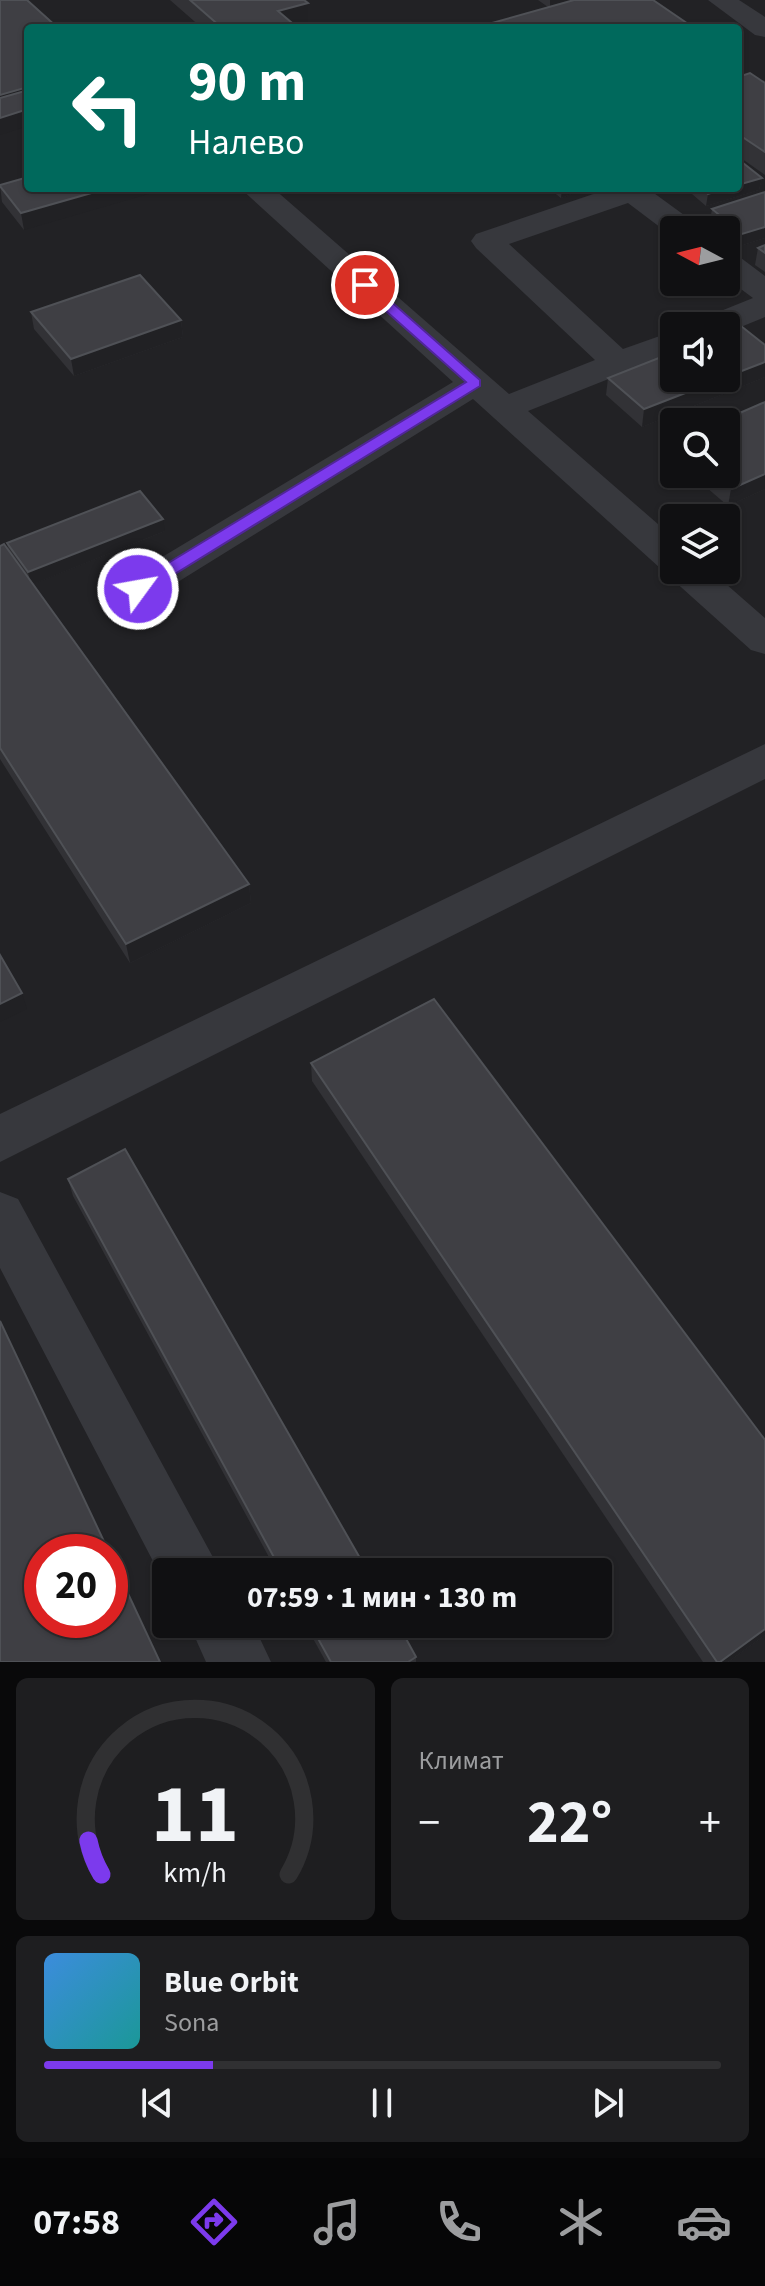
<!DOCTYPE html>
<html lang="ru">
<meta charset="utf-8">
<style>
:root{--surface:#101012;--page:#1e1e20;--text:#f1f3f6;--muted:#9c9d9f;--line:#303032;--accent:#7c3aed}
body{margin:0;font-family:"Source Sans 3",sans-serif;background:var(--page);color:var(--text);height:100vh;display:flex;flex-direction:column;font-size:30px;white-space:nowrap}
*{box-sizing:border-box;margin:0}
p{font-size:26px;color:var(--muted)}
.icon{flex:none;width:44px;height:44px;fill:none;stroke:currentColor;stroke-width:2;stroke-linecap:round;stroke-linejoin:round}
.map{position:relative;height:1662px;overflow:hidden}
.details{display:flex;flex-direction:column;gap:16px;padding:16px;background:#09090a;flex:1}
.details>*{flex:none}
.guide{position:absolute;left:24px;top:24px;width:718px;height:168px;border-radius:8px;box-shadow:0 2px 6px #0004,0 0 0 2px var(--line);background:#00695c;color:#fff;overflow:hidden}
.needle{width:52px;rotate:277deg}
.fabs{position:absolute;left:660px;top:216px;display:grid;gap:16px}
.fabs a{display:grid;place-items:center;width:80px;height:80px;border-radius:8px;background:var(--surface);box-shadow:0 2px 6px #0004,0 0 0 2px var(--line);font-size:40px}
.speed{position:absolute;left:24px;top:1534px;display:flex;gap:16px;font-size:40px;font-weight:700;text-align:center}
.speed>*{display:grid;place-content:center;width:104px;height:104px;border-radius:50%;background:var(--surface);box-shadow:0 2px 6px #0004,0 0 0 2px var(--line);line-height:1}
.speed .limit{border:12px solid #d22;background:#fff;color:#111}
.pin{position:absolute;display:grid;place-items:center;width:68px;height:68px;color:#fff;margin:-34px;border:4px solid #fff;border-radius:50%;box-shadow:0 2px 8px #0007}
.me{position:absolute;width:88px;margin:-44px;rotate:58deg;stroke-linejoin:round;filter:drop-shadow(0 0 6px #0008)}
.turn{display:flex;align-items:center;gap:28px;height:168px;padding:0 32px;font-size:36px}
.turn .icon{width:104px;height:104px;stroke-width:2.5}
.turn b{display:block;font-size:56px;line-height:68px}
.big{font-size:60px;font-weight:700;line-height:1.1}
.details .widget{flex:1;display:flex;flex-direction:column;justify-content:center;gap:12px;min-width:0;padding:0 28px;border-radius:12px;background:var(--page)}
.details .dial{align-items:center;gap:0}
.dial svg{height:208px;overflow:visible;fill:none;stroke:var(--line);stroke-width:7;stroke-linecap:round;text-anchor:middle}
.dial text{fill:var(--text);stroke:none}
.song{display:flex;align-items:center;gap:24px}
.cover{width:96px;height:96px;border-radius:12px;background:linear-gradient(135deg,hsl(210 70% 55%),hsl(180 70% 35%))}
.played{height:8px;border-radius:4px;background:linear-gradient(90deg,var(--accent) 25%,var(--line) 25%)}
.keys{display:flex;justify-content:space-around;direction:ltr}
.heat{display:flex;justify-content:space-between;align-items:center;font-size:44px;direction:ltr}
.details .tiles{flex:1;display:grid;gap:16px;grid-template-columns:1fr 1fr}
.widget:last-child{grid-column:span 2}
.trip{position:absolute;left:152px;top:1558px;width:460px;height:80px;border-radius:8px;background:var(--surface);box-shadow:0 2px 6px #0004,0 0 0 2px var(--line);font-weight:700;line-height:80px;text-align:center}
.dock{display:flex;height:128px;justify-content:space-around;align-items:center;background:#060607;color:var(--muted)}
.dock .icon{width:56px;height:56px}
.dock .active{color:var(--accent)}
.dock b{font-size:36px;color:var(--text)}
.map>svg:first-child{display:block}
.built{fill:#222225;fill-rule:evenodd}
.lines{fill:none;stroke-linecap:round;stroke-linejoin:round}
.minor{fill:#37383d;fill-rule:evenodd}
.wall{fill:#323236}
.shaded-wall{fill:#212124}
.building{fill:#3f3f44;stroke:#4f5156;stroke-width:2}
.route{fill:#7c3aed;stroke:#51269a;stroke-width:2}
</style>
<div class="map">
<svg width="765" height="1662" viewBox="0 0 765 1662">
<rect width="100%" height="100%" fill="#161618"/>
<!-- built -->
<path class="built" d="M 0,0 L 765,0 L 765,1662 L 0,1662 ZM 28,28 L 738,28 L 738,188 L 28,188 ZM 674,230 L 726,230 L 726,282 L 674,282 ZM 674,326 L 726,326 L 726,378 L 674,378 ZM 674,422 L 726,422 L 726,474 L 674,474 ZM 674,518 L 726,518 L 726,570 L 674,570 ZM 42,1552 L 110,1552 L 110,1620 L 42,1620 ZM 166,1572 L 598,1572 L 598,1624 L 166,1624 Z"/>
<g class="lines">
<!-- minor -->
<g class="minor">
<path d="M 708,0 L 739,0 L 765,17 L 765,37 L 755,35 Z"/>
<path d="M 240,188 L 273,188 L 509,394 L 595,360 L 476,248 L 471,241 L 476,234 L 611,188 L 647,188 L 695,223 L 700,230 L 674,230 L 673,237 L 628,203 L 509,244 L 623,349 L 674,331 L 674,353 L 528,411 L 674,538 L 674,570 L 710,570 L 765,618 L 765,654 L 751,650 L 672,579 L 667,570 L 660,568 L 473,399 L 152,598 L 138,602 L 124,598 L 119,589 L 124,580 L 453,382 Z"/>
<path d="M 726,252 L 737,255 L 765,276 L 765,317 L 726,333 L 726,326 L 696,326 L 701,319 L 753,298 L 726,278 Z"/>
<path d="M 765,744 L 765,779 L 0,1162 L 0,1114 Z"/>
<path d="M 0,1192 L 18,1199 L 221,1572 L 166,1572 L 166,1586 L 0,1268 Z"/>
<path d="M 189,1624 L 253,1624 L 271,1662 L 206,1662 Z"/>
</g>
</g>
<!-- wall -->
<g class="wall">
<path d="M 170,0 L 304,0 L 308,22 L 296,26 L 298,28 L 202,28 Z"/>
<path d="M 538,0 L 653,0 L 548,7 Z"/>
<path d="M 738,77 L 765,83 L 765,175 L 738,156 Z"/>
<path d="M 28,177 L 24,230 L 2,202 L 0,185 Z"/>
<path d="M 762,178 L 759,190 L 706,206 L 685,188 L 738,188 Z"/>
<path d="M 548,188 L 587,188 L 561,198 Z"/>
<path d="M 765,192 L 765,238 L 740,246 L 726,234 L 726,230 L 721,230 L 710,221 L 712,209 Z"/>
<path d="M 765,245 L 765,272 L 755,265 L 758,248 Z"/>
<path d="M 31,312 L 181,320 L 183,337 L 74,376 L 34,329 Z"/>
<path d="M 765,345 L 765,377 L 642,427 L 606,395 L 608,378 Z"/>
<path d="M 765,402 L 765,489 L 728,506 L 691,474 L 726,474 Z"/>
<path d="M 165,531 L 33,584 L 249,884 L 251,903 L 130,963 L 0,759 L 0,546 L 8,550 L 7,543 Z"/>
<path d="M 311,1063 L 765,1440 L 765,1635 L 728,1662 L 703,1662 L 312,1081 Z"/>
<path d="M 68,1179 L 368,1572 L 277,1572 L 73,1196 Z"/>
<path d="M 305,1624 L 398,1624 L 416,1657 L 416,1662 L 326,1662 Z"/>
</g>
<!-- shaded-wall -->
<g class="shaded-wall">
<path d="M 550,0 L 578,0 L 550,8 Z"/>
<path d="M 308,3 L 308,22 L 288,28 L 278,11 Z"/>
<path d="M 28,87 L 28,107 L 0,116 L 0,95 Z"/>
<path d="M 28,109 L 28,126 L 0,135 L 0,118 Z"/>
<path d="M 762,178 L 759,190 L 706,206 L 708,194 L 727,188 L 738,188 L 738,185 Z"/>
<path d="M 109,188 L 169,188 L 24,230 L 21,213 Z"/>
<path d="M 562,188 L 587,188 L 561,198 Z"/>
<path d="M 765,227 L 765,238 L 740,246 L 742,234 Z"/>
<path d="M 181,320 L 183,337 L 74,376 L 71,359 Z"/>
<path d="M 765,362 L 765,377 L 642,427 L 644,409 Z"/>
<path d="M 765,474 L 765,489 L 728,506 L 731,489 Z"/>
<path d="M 163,519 L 165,531 L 31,585 L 28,572 Z"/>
<path d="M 249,884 L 251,903 L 130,963 L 126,944 Z"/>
<path d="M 22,993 L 27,1009 L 0,1022 L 0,1004 Z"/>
<path d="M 765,1629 L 765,1635 L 728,1662 L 720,1662 Z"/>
</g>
<!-- building -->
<g class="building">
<path d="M 0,0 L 27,0 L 58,28 L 28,28 L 28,87 L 0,95 Z"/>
<path d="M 190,0 L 304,0 L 308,3 L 278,11 L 298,28 L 222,28 Z"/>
<path d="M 574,0 L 653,0 L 694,28 L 474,28 Z"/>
<path d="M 750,73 L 765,83 L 765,152 L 738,134 L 738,77 Z"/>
<path d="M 28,90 L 28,109 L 0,118 L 0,98 Z"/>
<path d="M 738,159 L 762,178 L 738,185 Z"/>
<path d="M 28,177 L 28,188 L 109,188 L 21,213 L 0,186 L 0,185 Z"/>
<path d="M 701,188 L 727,188 L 708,194 Z"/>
<path d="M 765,192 L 765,227 L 742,234 L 712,209 Z"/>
<path d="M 765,245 L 765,253 L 758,248 Z"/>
<path d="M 140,275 L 181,320 L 71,359 L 31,312 Z"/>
<path d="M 741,326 L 765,345 L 765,362 L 726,377 L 726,332 Z"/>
<path d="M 674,352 L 674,378 L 724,378 L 644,409 L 608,378 Z"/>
<path d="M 765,402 L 765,474 L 731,489 L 714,474 L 726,474 L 726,422 L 719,422 Z"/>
<path d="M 140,491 L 163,519 L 28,572 L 7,543 Z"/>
<path d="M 4,544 L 249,884 L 126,944 L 0,748 L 0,546 Z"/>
<path d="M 0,955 L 22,993 L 0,1004 Z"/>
<path d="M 434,999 L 765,1440 L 765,1629 L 720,1662 L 717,1662 L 311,1063 Z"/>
<path d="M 125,1149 L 368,1572 L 282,1572 L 68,1179 Z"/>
<path d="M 0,1321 L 109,1552 L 42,1552 L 42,1620 L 110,1620 L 110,1555 L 160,1662 L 0,1662 Z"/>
<path d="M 310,1624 L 398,1624 L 416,1657 L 408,1662 L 331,1662 Z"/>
</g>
<!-- route -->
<path class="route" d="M 360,283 L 370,283 L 480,380 L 480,386 L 144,593 L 132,593 L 132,585 L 466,382 L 360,288 Z"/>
</svg>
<div class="fabs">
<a><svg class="needle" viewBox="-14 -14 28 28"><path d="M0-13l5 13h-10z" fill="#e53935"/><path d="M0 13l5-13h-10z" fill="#9c9d9f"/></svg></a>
<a><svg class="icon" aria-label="sound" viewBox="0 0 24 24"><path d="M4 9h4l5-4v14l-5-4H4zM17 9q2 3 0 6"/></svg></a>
<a><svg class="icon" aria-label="search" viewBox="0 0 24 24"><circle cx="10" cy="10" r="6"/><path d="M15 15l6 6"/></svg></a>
<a><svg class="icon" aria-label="layers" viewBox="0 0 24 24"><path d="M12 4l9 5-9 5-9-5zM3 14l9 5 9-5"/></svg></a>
</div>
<div class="speed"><div class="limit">20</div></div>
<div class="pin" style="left:365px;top:285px;background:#d93025"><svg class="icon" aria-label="arrive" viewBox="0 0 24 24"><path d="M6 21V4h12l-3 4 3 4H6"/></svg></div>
<svg class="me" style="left:138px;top:589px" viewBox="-20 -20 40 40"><circle r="17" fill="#7c3aed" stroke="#fff" stroke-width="3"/><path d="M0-11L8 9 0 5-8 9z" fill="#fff"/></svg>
<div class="trip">07:59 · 1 мин · 130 m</div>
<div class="guide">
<div class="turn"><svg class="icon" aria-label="left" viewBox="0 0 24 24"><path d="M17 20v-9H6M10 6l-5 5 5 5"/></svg><div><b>90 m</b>Налево</div></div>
</div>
</div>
<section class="details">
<div class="tiles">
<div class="widget dial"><svg viewBox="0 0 100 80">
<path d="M14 69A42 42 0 1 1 86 69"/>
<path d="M14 69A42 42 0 0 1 9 56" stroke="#7c3aed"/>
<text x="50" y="56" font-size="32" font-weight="700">11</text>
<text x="50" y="72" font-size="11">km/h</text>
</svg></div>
<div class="widget"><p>Климат</p>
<div class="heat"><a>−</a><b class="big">22°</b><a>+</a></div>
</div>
<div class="widget">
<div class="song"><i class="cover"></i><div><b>Blue Orbit</b><p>Sona</p></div></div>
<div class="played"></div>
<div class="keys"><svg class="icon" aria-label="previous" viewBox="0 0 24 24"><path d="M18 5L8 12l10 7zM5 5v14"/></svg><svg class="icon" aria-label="pause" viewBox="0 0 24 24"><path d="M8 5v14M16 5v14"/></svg><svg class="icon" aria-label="next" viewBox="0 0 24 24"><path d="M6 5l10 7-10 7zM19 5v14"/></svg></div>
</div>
</div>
</section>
<nav class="dock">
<b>07:58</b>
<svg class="icon active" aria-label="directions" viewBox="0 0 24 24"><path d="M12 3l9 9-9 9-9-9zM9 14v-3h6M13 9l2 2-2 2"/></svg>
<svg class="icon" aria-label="music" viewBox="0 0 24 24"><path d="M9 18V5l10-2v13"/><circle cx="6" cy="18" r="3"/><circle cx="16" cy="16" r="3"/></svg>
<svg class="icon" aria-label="phone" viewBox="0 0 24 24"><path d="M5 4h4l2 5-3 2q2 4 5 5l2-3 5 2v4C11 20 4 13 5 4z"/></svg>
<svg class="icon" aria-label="climate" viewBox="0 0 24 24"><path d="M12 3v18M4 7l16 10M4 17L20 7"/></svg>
<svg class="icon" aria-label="car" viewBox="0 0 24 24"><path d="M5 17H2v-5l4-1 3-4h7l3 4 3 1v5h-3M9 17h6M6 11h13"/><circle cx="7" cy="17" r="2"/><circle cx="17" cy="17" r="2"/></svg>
</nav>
